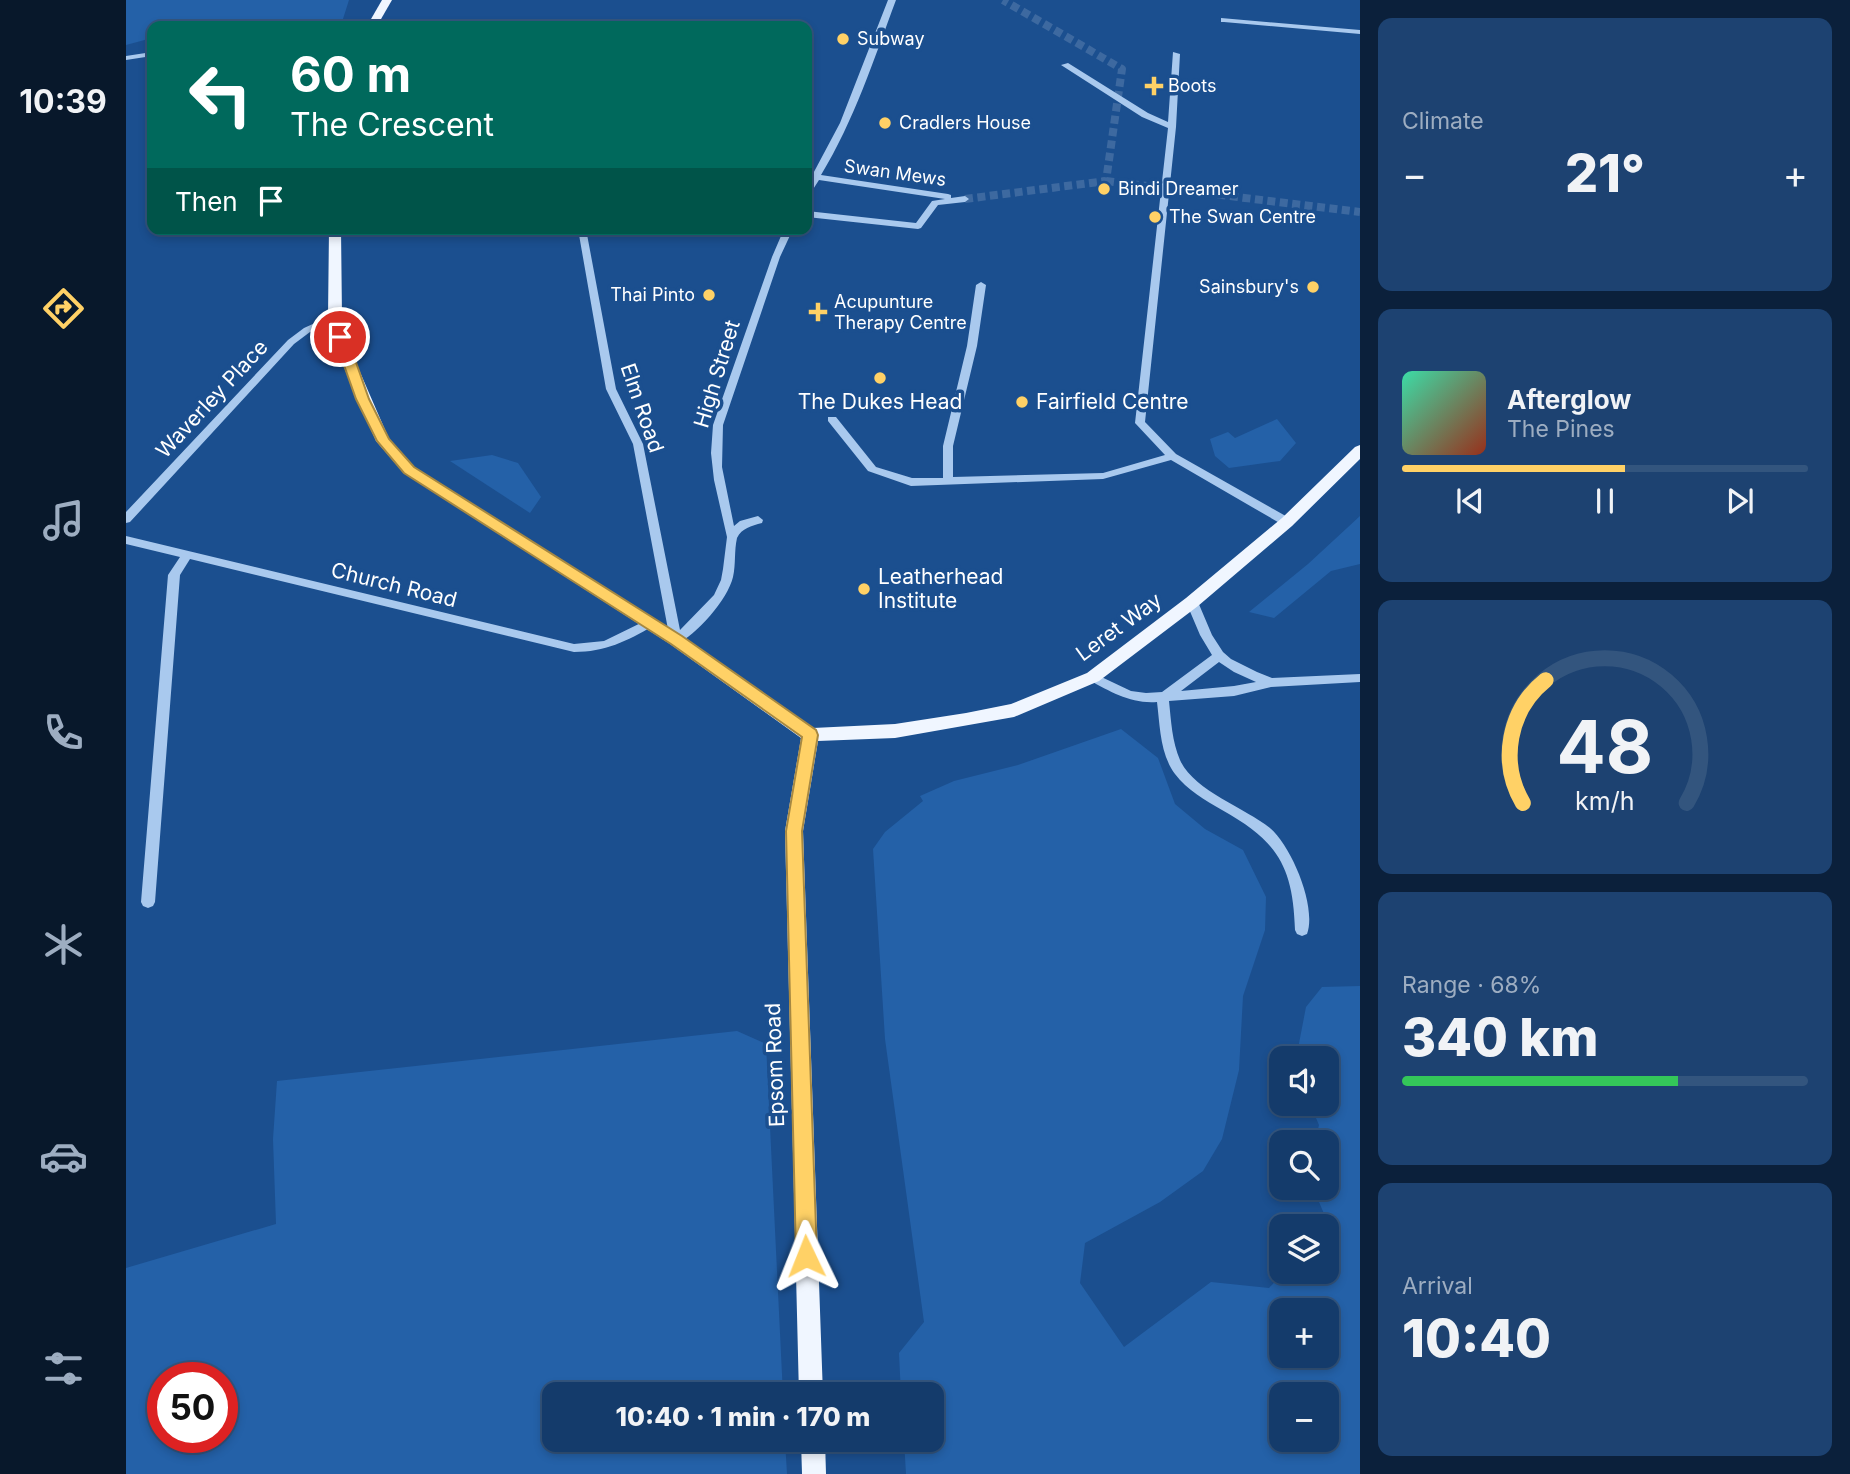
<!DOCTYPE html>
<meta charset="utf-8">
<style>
:root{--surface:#143b6b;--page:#1d4271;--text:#f1f3f6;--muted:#9dadc1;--line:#33557e;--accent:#ffd166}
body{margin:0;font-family:Inter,sans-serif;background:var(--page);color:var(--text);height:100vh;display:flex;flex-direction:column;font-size:26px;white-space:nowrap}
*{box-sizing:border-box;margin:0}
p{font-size:23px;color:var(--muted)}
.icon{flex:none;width:38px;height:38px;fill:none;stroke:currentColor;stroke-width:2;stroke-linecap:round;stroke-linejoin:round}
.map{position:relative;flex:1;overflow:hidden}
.side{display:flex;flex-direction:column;gap:18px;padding:18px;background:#0b203b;width:490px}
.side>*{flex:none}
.top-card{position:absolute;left:21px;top:21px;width:665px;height:214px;border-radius:14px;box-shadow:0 4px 10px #0003,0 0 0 2px var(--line);background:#00695c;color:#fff;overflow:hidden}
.buttons{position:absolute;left:1143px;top:1046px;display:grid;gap:14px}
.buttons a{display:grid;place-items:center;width:70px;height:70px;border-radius:14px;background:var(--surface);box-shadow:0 4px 10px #0003,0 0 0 2px var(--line);font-size:35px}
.speed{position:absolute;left:21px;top:1362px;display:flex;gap:14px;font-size:35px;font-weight:700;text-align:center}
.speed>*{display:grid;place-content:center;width:91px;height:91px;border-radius:50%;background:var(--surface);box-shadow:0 4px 10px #0003,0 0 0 2px var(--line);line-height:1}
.speed .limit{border:10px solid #d22;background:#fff;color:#111}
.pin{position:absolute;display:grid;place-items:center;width:60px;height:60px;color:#fff;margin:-30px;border:4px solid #fff;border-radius:50%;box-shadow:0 2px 7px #0007}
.me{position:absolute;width:77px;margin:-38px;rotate:358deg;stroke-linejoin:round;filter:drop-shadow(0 0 5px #0008)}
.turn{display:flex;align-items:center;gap:24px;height:147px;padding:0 28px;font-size:32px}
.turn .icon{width:91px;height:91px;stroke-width:2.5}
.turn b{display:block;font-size:49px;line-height:60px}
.then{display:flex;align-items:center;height:66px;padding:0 28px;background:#0003;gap:14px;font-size:26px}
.big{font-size:52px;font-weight:800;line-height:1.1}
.side .card{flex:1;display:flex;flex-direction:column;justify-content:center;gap:10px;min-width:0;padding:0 24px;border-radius:14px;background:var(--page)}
.side .dial{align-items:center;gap:0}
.dial svg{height:182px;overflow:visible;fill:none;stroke:var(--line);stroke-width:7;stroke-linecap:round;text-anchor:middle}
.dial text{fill:var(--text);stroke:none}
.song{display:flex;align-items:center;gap:21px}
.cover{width:84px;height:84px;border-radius:10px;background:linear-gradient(135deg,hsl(160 70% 55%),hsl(10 70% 35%))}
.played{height:7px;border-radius:4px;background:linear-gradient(90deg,var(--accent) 55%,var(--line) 55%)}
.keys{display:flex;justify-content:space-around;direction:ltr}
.heat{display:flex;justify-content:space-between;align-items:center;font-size:38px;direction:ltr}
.charge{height:10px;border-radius:5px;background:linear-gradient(90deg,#34c759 68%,var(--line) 0)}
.trip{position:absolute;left:416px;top:1382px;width:402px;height:70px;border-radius:14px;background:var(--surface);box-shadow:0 4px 10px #0003,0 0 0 2px var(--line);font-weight:800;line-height:70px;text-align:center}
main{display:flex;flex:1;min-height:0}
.menu{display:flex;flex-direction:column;width:126px;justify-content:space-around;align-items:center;background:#08182b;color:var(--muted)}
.menu .icon{width:49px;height:49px}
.menu .selected{color:var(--accent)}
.menu b{font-size:32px;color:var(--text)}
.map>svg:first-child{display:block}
.green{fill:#2461a8;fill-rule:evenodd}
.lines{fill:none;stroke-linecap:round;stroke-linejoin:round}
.minor-tunnel{stroke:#3d69a0;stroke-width:8;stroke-dasharray:8 4.5;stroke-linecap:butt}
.minor{fill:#a9c9ee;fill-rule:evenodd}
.major{fill:#f0f6ff;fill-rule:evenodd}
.route{fill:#ffd166;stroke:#a68842;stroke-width:2}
.poi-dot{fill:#ffd166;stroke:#1b4f8f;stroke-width:2.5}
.labels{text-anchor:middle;stroke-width:7;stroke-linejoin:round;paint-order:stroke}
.far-poi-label{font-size:18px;fill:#fff;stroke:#1b4f8f;text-anchor:start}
.far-street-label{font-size:18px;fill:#fff;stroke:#1b4f8f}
.street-label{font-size:21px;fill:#fff;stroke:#1b4f8f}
.poi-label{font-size:21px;fill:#fff;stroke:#1b4f8f;text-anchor:start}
</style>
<main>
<nav class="menu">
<b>10:39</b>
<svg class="icon selected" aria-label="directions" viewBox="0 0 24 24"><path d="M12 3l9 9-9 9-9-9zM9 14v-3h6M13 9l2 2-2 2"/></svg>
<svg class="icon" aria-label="music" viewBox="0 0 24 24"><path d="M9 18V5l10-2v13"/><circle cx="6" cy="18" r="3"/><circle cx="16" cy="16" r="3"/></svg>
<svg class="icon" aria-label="phone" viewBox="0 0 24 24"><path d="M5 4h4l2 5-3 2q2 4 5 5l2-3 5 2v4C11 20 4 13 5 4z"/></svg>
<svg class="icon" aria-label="climate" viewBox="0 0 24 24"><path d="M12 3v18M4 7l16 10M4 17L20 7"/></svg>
<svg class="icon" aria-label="car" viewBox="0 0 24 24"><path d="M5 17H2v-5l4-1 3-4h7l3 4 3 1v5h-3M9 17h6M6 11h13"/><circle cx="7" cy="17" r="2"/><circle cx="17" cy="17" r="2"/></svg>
<svg class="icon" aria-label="filters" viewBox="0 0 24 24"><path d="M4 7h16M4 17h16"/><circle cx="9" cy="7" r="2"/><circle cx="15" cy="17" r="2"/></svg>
</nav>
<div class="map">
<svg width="1234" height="1474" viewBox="0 0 1234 1474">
<rect width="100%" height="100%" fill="#1b4f8f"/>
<!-- green -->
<g class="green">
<path d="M 0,0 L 223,0 L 216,22 L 210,26 L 26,26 L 26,38 L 0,45 Z"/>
<path d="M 1151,419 L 1170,443 L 1154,461 L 1103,468 L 1089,456 L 1084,439 L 1102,432 L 1109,438 Z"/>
<path d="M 366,455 L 392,463 L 415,497 L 404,513 L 324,461 Z"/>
<path d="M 1234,516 L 1234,564 L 1205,571 L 1148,618 L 1123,612 L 1182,564 Z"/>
<path d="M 995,729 L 1032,758 L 1049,804 L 1079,829 L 1117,850 L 1140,897 L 1139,930 L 1117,996 L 1113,1070 L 1096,1139 L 1077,1171 L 1034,1202 L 959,1243 L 954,1283 L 998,1347 L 1085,1282 L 1143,1288 L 1158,1272 L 1200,1272 L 1200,1227 L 1198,1227 L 1202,1223 L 1187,1188 L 1200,1188 L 1200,1143 L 1189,1143 L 1193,1125 L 1184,1104 L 1200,1104 L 1200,1059 L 1170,1059 L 1180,1007 L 1196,987 L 1234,986 L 1234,1474 L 780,1474 L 778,1440 L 807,1440 L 807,1395 L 775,1395 L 773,1353 L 798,1322 L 759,1039 L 747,849 L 759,832 L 797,801 L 794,796 L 828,781 L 892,765 ZM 1155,1311 L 1200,1311 L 1200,1356 L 1155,1356 ZM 1155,1395 L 1200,1395 L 1200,1440 L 1155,1440 Z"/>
<path d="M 611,1031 L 640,1044 L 657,1395 L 429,1395 L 429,1440 L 659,1440 L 661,1474 L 0,1474 L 0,1268 L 150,1224 L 147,1139 L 151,1081 ZM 96,1377 L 96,1437 L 37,1437 L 37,1377 Z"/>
</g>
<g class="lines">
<!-- minor-tunnel -->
<g class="minor-tunnel">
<path d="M 980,181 L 1234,212"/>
<path d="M 839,199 L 980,181 L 996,69 L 877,0"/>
</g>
<!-- minor -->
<g class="minor">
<path d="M 762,0 L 770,0 C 748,59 728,121 695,175 L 822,194 L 825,195 L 825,198 L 839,196 L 843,199 L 839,202 L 812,205 L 795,228 L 792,229 L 681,217 L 681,211 L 790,223 L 806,201 L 819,199 L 693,180 L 684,194 L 681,195 L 681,185 L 714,123 Z"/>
<path d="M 1095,18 L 1234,30 L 1234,34 L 1098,22 L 1095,22 Z"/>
<path d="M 26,52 L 26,56 L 0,60 L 0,56 Z"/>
<path d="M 1047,52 L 1054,54 L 1050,127 L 1019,422 L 1050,454 L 1165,519 L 1166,522 L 1165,525 L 1157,525 L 1045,460 L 977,479 L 785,486 L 742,471 L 702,421 L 702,417 L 710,417 L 750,467 L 786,478 L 817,478 L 817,446 L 841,346 L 850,285 L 855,282 L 860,285 L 851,346 L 827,446 L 827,477 L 977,473 L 1039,455 L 1009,423 L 1042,128 L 1016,117 L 935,65 L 942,63 L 1022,113 L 1042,122 Z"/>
<path d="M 452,229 L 460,229 L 490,389 L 517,444 L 554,630 L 588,595 L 595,580 L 597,569 L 601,537 L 588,480 L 585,453 L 587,425 L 646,257 L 658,229 L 667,229 L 654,257 L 597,425 L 596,467 L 608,526 L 614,521 L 632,516 L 637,520 L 636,523 C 625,526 616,528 611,538 C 608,551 610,564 607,577 C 602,599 570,636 550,644 L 544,640 L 507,444 L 480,389 Z"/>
<path d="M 209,314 L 214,317 L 212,319 L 184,332 L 168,344 L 4,522 L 0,523 L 0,512 L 162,340 L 178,328 Z"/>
<path d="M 0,536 L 448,644 L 478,641 L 523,619 L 529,623 L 527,626 C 501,641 479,652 448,652 L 64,559 L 54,575 L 29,902 L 27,906 L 22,908 L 17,906 L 15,902 L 42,575 L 54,557 L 0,544 Z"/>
<path d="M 1066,598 L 1072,602 L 1086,635 L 1097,652 L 1105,659 L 1131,672 L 1146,678 L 1234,674 L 1234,682 L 1145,687 L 1108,696 L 1043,701 C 1045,720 1046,742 1054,760 C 1067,790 1119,808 1144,828 C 1166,847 1191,907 1181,934 L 1176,936 L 1171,934 L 1169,930 C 1167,865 1151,841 1096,810 C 1079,800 1061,790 1049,774 C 1034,754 1034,726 1031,702 C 1005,704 985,692 963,680 L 961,677 L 967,673 L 1005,691 L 1020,693 L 1036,692 L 1086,655 L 1074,635 L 1060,602 ZM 1093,662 L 1108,672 L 1130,682 L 1108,686 L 1055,691 Z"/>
</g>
<!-- major -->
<g class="major">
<path d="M 256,0 L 266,0 L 251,26 L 241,26 Z"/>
<path d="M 203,229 L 215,229 L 216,317 L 227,356 L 263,439 L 288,467 L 556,636 L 687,728 L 769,724 L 840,713 L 885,704 L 961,673 L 1060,598 L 1156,518 L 1229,447 L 1234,445 L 1234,459 L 1166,526 L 1072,606 L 973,681 L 888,717 L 769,738 L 692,741 L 677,831 L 697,1395 L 673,1395 L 659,831 L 675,738 L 544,644 L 278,473 L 250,441 L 213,356 L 202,317 Z"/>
<path d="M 675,1440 L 699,1440 L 700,1474 L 676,1474 Z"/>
</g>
</g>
<!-- route -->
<path class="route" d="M 214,333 L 221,337 L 243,399 L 263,439 L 288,467 L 556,636 L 690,730 L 692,735 L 676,831 L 691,1256 L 688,1263 L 680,1266 L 673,1263 L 670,1256 L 660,831 L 676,737 L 545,644 L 278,473 L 251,441 L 230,399 L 208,337 Z"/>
<!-- markers -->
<g class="poi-dot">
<circle cx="717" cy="39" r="7"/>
<path d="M1024.5 75.5h7v7h7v7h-7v7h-7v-7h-7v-7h7z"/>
<circle cx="759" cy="123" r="7"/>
<circle cx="978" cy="189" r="7"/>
<circle cx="1029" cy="217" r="7"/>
<circle cx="1187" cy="287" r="7"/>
<circle cx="583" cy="295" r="7"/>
<path d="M688.5 301.5h7v7h7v7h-7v7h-7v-7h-7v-7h7z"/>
<circle cx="754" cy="378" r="7"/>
<circle cx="896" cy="402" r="7"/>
<circle cx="738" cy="589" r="7"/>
</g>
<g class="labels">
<!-- far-poi labels -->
<g class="far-poi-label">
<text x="731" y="45">Subway</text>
<text x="1042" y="92">Boots</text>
<text x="773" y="129">Cradlers House</text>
<text x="992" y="195">Bindi Dreamer</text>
<text x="1043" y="223">The Swan Centre</text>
<text x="1173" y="293" text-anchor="end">Sainsbury's</text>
<text x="569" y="301" text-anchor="end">Thai Pinto</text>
<text x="708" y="308">Acupunture<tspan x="708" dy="21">Therapy Centre</tspan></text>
</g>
<!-- far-street labels -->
<g class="far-street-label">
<text transform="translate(769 173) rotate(8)" y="6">Swan Mews</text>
</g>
<!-- street labels -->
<g class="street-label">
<text transform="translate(591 374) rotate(-73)" y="7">High Street</text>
<text transform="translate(86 399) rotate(-47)" y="7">Waverley Place</text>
<text transform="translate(516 408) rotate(71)" y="7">Elm Road</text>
<text transform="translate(268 585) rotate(14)" y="7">Church Road</text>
<text transform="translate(993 627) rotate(-36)" y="7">Leret Way</text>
<text transform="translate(649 1065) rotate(-92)" y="7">Epsom Road</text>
</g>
<!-- poi labels -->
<g class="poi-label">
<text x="754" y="409" text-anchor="middle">The Dukes Head</text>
<text x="910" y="409">Fairfield Centre</text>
<text x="752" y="584">Leatherhead<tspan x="752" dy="24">Institute</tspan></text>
</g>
</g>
</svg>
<div class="buttons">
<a><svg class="icon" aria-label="sound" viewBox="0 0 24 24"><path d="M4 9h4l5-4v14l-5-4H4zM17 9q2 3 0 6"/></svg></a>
<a><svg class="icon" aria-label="search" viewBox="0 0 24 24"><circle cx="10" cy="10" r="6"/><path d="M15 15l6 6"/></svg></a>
<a><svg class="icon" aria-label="layers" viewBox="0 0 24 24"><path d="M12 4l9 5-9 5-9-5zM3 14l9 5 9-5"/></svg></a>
<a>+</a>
<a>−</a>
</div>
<div class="speed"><div class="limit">50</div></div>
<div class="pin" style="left:214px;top:337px;background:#d93025"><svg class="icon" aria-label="arrive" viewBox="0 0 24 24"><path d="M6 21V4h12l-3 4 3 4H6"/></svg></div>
<svg class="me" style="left:680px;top:1256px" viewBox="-20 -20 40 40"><path d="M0-17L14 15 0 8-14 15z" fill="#ffd166" stroke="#fff" stroke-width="4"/></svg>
<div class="trip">10:40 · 1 min · 170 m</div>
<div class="top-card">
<div class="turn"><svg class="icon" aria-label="left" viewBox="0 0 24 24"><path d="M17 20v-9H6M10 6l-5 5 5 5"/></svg><div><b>60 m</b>The Crescent</div></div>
<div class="then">Then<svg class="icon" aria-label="arrive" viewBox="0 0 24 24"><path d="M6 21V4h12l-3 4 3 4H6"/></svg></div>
</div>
</div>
<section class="side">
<div class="card"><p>Climate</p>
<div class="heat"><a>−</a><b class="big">21°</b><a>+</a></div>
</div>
<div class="card">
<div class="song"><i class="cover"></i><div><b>Afterglow</b><p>The Pines</p></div></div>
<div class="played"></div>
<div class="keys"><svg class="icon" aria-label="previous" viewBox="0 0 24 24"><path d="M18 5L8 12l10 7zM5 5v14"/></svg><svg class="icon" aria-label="pause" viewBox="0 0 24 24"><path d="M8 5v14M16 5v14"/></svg><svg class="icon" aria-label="next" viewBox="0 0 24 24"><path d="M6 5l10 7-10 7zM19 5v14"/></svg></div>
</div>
<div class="card dial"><svg viewBox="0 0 100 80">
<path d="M14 69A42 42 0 1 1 86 69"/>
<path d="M14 69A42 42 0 0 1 24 15" stroke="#ffd166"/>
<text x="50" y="56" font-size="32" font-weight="700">48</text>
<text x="50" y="72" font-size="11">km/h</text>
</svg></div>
<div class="card"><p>Range · 68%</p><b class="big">340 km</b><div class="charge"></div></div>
<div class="card"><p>Arrival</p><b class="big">10:40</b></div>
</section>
</main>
